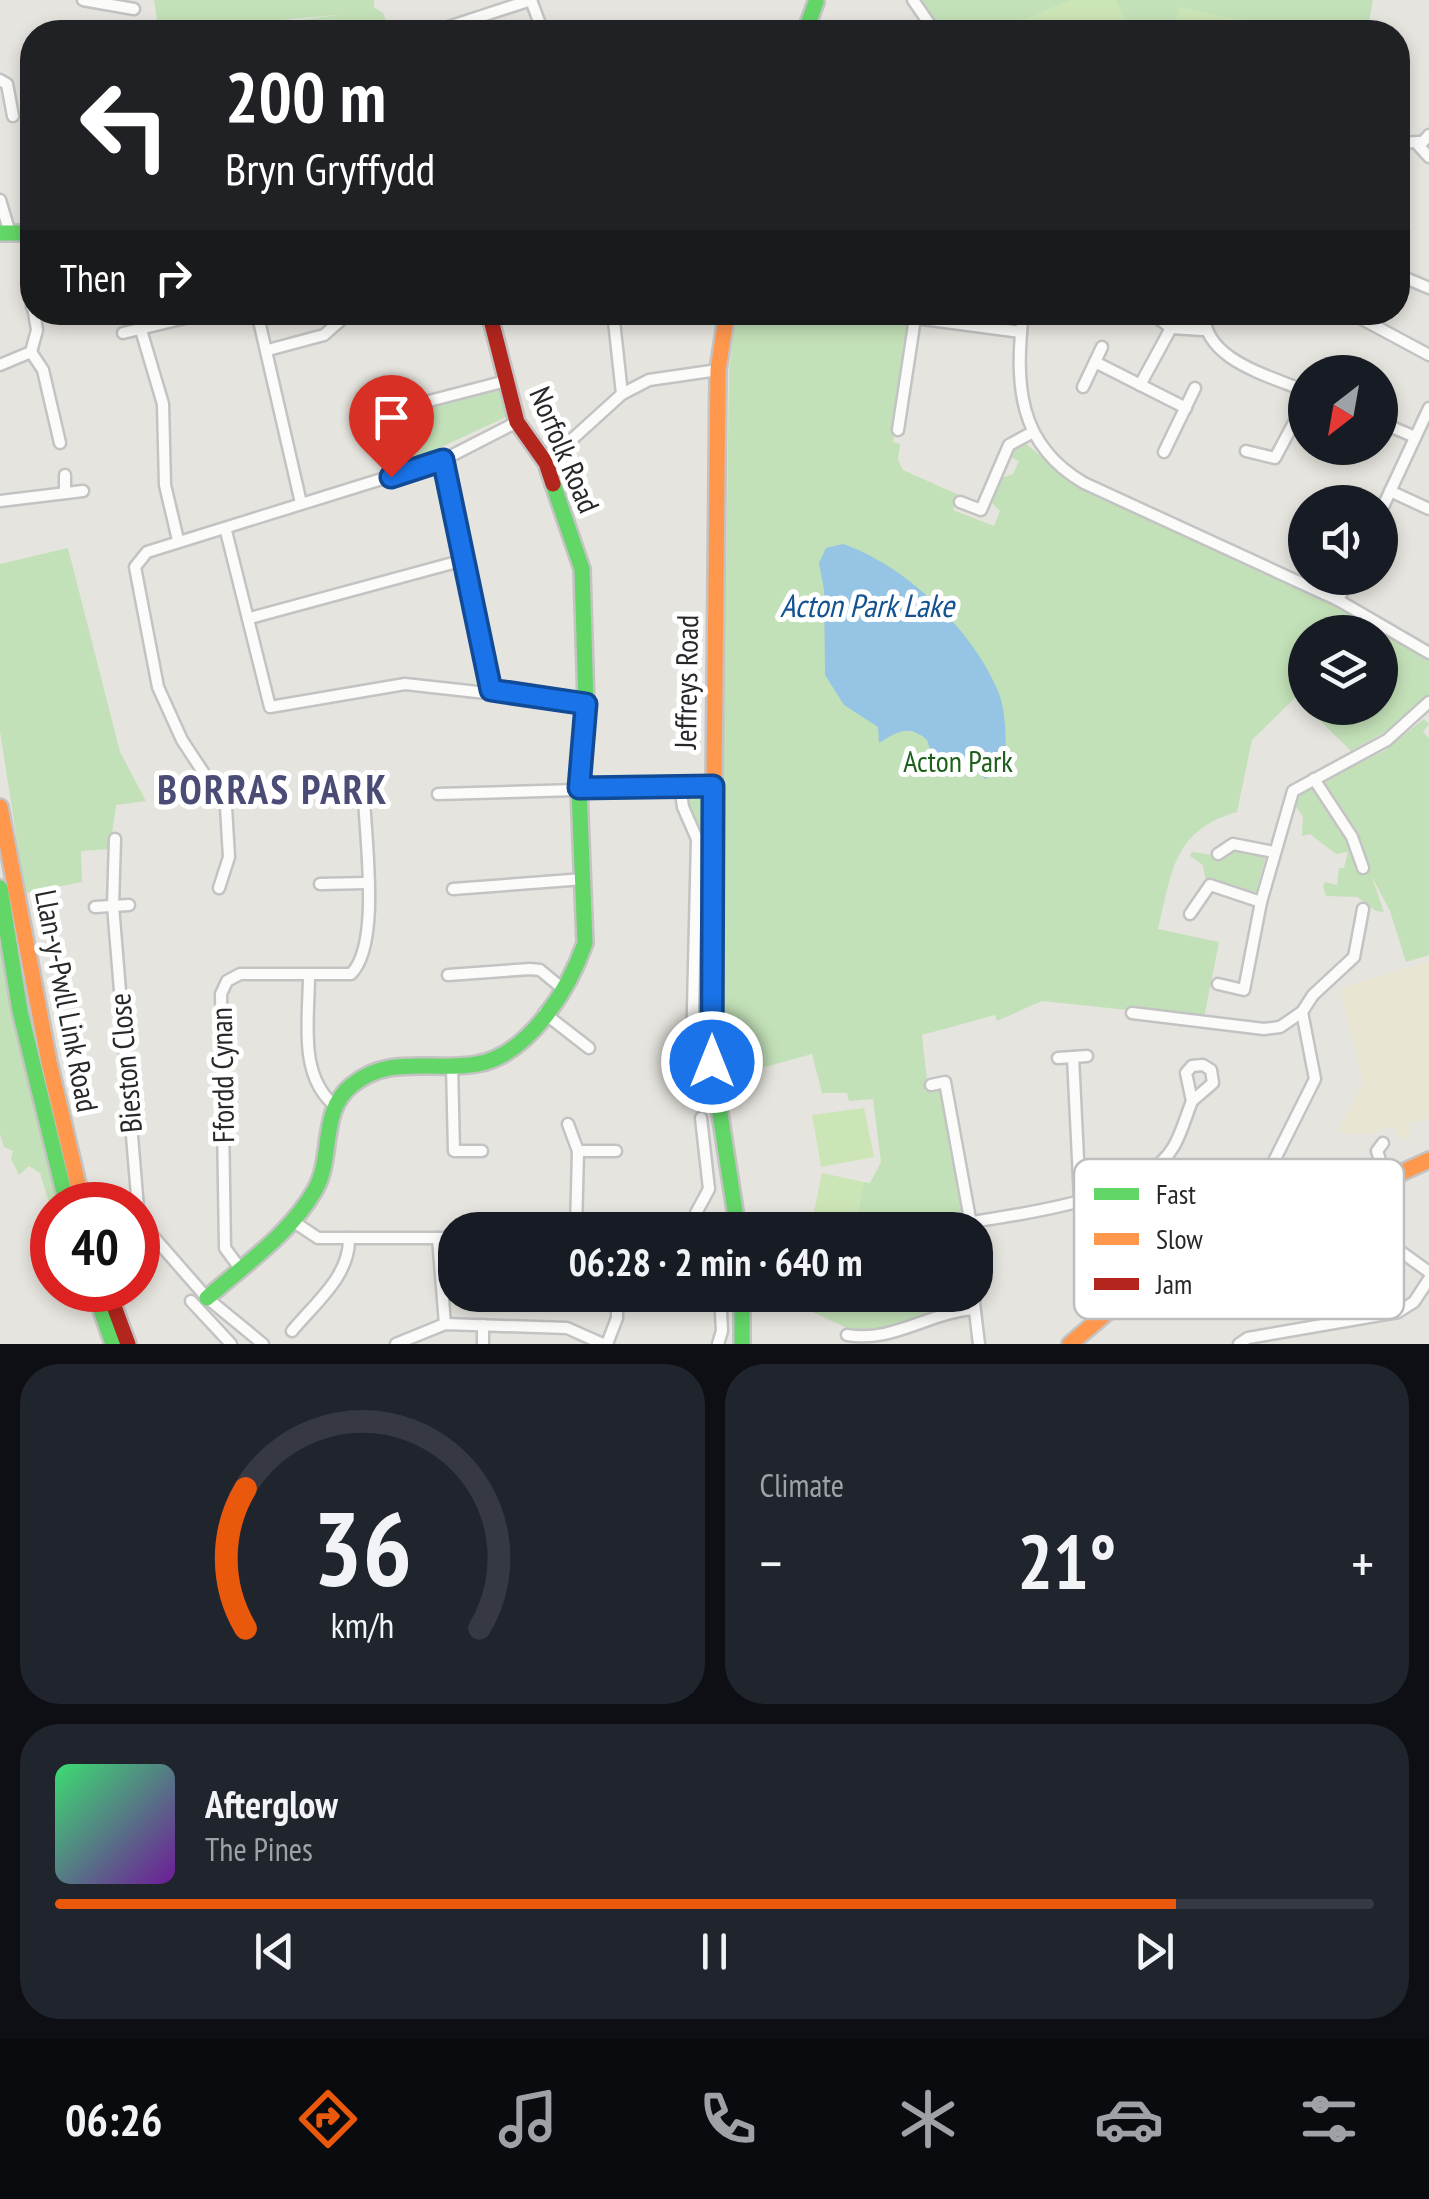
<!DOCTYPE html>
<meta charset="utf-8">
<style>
:root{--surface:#171b24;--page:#20242c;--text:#f1f3f6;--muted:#9ea1a6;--line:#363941;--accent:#ea580c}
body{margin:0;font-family:"PT Sans Narrow",sans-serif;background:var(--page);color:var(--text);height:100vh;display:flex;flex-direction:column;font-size:38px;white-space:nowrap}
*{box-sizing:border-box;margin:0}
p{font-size:32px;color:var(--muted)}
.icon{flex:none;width:55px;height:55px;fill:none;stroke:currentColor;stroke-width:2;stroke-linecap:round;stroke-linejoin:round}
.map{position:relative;height:1344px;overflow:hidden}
.details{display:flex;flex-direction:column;gap:20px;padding:20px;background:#0d0f14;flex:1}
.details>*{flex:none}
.hud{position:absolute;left:20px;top:20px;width:1390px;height:305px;border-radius:40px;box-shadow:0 5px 15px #0003;background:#202124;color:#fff;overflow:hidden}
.needle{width:65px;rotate:211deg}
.controls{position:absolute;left:1288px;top:355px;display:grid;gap:20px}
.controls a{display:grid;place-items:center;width:110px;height:110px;border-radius:50%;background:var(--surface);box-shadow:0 5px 15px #0003;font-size:50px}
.speed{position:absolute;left:30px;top:1182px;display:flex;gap:20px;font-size:50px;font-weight:700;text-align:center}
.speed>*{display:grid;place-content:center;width:130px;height:130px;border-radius:50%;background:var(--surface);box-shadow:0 5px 15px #0003;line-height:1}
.speed .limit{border:15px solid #d22;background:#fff;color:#111}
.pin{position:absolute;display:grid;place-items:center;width:85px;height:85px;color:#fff;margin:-102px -42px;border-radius:50% 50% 50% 0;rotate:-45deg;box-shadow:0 0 10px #0007}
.pin .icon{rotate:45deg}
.me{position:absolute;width:110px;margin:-55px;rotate:0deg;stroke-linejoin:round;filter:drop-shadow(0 0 8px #0008)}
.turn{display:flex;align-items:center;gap:35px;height:210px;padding:0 40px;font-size:45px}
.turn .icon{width:130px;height:130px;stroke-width:2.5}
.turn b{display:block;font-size:70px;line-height:85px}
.then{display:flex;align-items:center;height:95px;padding:0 40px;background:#0003;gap:20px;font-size:38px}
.big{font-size:75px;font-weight:600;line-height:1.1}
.details .tile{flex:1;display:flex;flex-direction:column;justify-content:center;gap:15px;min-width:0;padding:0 35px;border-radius:40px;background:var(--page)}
.details .dial{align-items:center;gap:0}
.dial svg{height:260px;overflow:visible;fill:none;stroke:var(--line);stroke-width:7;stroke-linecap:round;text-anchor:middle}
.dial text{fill:var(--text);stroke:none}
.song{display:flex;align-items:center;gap:30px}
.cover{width:120px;height:120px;border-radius:15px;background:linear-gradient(135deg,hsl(140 70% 55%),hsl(280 70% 35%))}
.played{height:10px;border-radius:5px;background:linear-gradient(90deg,var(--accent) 85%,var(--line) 85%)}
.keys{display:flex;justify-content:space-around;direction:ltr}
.heat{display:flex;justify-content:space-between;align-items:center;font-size:55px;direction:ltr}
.details .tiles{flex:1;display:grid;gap:20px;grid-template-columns:1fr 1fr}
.tile:last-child{grid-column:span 2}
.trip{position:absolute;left:438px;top:1212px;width:555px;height:100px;border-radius:40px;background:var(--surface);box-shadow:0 5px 15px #0003;font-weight:600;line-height:100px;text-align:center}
.tab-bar{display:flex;height:160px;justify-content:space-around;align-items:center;background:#090b0e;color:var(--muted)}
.tab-bar .icon{width:70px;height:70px}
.tab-bar .current{color:var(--accent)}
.tab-bar b{font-size:45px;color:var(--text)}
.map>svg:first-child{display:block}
.education{fill:#e9e5d3}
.green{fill:#c3e1b8}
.pitch{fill:#cce5b6}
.water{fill:#95c4e4}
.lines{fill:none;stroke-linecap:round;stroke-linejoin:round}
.street-casing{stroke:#c4c3c3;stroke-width:15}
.fast-casing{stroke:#c4c3c3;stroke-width:20}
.slow-casing{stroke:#c4c3c3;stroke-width:20}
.jam-casing{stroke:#c4c3c3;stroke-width:20}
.street{stroke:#fbfbfa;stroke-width:10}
.fast{stroke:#63d668;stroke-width:15}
.slow{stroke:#ff974d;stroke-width:15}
.jam{stroke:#b3261e;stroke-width:15}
.route-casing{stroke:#114b97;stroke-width:25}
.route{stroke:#1a73e8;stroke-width:18}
.labels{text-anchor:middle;stroke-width:10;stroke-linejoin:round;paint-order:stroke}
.street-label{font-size:30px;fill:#282828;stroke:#fff}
.park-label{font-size:30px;fill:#20601d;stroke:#fff}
.water-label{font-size:32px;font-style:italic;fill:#145290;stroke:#fff}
.district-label{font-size:40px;font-weight:bold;letter-spacing:2.5px;fill:#4b4c76;stroke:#fff}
.key{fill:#fff;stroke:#bebebe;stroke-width:2.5}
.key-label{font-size:28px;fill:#282828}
</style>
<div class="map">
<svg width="1429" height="1344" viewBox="0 0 1429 1344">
<rect width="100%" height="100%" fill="#e6e4de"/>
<!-- education -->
<path class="education" d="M 1429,961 L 1429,1119 L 1409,1123 L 1411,1138 L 1399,1139 L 1395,1126 L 1366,1135 L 1337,1132 L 1363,1083 L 1340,988 Z"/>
<!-- green -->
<g class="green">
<path d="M 154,0 L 374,0 L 374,7 L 383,13 L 387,23 L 373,23 L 380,32 L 210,32 L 346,14 L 159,32 Z"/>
<path d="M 920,0 L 1373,0 L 1367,32 L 942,32 Z"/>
<path d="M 736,313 L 910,313 L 893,442 L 900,444 L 898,459 L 903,470 L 959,495 L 953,510 L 994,526 L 1000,511 L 992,503 L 1001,478 L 1013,474 L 1019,461 L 1011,457 L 1018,446 L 1026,444 L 1074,483 L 1338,605 L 1429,658 L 1429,695 L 1392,728 L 1351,751 L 1307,708 L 1380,708 L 1380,632 L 1305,632 L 1305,705 L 1296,697 L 1252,740 L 1237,812 C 1173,830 1172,872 1158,929 L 1219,942 L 1204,1018 L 1042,1001 L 997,1021 L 995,1015 L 922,1035 L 928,1090 L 940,1089 L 967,1230 L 799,1230 L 798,1226 L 745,1230 L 803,1219 L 854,1229 L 864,1182 L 870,1183 L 881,1162 L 873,1099 L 849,1101 L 847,1093 L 822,1093 L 812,1054 L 728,1077 L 719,1070 L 729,372 Z"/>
<path d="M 494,388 L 504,394 L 508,415 L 504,418 L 402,465 L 392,461 L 385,420 L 390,415 Z"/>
<path d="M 68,548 L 120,752 L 146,801 L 116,805 L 110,849 L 81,851 L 82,882 L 25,893 L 0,731 L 0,564 Z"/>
<path d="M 1424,719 L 1429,724 L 1423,732 L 1429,738 L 1429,955 L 1406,962 L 1390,911 L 1372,877 L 1384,912 L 1376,911 L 1357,897 L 1326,896 L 1323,886 L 1325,882 L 1337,885 L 1339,868 L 1344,868 L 1348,852 L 1336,854 L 1310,834 L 1302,836 L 1303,817 L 1293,802 L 1300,792 L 1384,751 Z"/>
<path d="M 690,793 L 706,802 C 701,833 705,864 705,896 C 704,961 701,1027 708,1092 L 704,1093 L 703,857 L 687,802 Z"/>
<path d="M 1229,848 L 1266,855 L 1256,893 L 1211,882 L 1205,878 L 1203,865 L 1190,856 L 1192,852 L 1212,855 Z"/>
<path d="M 0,908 L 62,1205 L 52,1205 L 52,1213 L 40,1173 L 29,1166 L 19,1175 L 11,1159 L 13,1151 L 4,1147 L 0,1135 Z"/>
<path d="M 808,1295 L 969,1295 L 969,1296 L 962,1305 L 939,1309 L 893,1330 L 847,1333 L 845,1327 L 810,1311 L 813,1307 Z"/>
</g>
<!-- pitch -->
<g class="pitch">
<path d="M 1070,0 L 1116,0 L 1131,32 L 995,32 Z"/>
<path d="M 1179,7 L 1300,32 L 1173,32 Z"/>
<path d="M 864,1108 L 874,1157 L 821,1167 L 812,1115 Z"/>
<path d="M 822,1173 L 864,1182 L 854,1230 L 812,1221 Z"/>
</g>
<!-- water -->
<path class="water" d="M 843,544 C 905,565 973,630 998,691 C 1007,712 1006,746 1005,768 L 985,779 L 976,771 L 964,770 L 957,755 L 932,755 L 927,740 C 909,724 898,731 879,743 L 878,727 L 844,705 L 825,675 L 824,590 L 819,563 L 826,548 Z"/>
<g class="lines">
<!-- street casing -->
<g class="street-casing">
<g id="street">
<path d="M 83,0 L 134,9"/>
<path d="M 531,0 L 543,32"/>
<path d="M 913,0 L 935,32"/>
<path d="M 433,32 L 531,0"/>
<path d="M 0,80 L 7,84 L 13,116"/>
<path d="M 1429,135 L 1419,146 L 1429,157"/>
<path d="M 1398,143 L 1419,142"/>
<path d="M 0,200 L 10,233"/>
<path d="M 1398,275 L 1429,288"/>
<path d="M 32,291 L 32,307"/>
<path d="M 257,312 L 301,503"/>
<path d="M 613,312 L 622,394"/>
<path d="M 1023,312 C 1015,384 1017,444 1084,483 L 1338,600 L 1429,653"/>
<path d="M 1204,312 C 1203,360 1268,375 1305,391"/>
<path d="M 1349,312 L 1429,355"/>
<path d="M 915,318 L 1021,332"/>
<path d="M 1159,319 L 1171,328"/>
<path d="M 141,330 L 163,404 L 165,485 L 178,540"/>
<path d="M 123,333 L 210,312"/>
<path d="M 268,350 L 324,335 L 350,312"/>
<path d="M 31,352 L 43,370 L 60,443"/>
<path d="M 1095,362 L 1186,408"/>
<path d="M 0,365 L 31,352 L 37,330 L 34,312"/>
<path d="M 1140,385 L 1171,328 L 1203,330"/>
<path d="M 1083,387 L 1102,347"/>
<path d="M 1380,422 L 1415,437"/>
<path d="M 898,430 L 916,312"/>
<path d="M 1246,451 L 1275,458 L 1305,402"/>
<path d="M 1164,452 L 1195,388"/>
<path d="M 443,460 L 491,690"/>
<path d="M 546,463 L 622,394 L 649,380 L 718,370"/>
<path d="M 65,475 L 65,491"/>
<path d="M 391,477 L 379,414 L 506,381"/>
<path d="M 1390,491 L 1429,509"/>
<path d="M 0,501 L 83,491"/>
<path d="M 960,502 L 981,510 L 1009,445 L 1031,433"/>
<path d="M 1380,513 L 1429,408"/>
<path d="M 226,531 L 270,707 L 405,684 L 586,704"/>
<path d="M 1338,600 L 1349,578"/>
<path d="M 250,618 L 464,560"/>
<path d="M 1314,779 L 1352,837 L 1363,868"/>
<path d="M 680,786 L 683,807 L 697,839 L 692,1051 L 696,1090"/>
<path d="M 438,794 L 713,786"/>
<path d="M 115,839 L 113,906 L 139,1220"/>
<path d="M 1218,854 L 1233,844 L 1274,852"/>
<path d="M 320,884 L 366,883"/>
<path d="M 219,888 L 229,857 L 226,807 L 182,740 L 158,687 L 135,567 L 147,552 L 443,460 L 517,422"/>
<path d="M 453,889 L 584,879"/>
<path d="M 95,907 L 129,905"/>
<path d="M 1190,914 L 1210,885 L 1261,902"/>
<path d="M 309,975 C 309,1019 298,1074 334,1105"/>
<path d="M 448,975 L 530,969 L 540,970 L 563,989"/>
<path d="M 1218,984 L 1244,990 L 1261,902 L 1293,791 L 1387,740 L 1429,702"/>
<path d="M 544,1013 L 589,1048"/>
<path d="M 1132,1013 L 1264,1029 L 1280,1027 L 1302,1012"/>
<path d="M 1073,1057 L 1080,1200"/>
<path d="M 1058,1058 L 1087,1056"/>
<path d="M 452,1065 L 454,1151 L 482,1151"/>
<path d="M 1203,1065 L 1211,1070 L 1213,1083 L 1192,1101 L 1186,1073 L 1192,1066 Z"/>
<path d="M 931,1085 L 945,1082 L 972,1230"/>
<path d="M 568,1124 L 578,1151 L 576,1230"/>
<path d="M 1383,1143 L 1377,1151 L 1386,1178"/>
<path d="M 578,1151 L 616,1151"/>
<path d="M 1366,1187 L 1386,1241 L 1429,1272"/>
<path d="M 113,1203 L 115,1205"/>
<path d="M 138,1219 L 207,1298 L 263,1344"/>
<path d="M 291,1220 L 318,1238 L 455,1238"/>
<path d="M 972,1222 C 1027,1213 1144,1199 1174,1146 C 1182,1132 1186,1116 1192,1101"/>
<path d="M 1241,1227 L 1315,1079 L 1302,1012 L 1313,995 L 1354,957 L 1363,909"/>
<path d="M 696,1230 L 696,1213 L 709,1189 L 701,1118"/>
<path d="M 438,1238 L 445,1324"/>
<path d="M 239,1267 L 225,1248 L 221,994 L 227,981 L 240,974 L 351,974 C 381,944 365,839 364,795"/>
<path d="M 973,1295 L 979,1344"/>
<path d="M 191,1301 L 231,1344"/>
<path d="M 483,1325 L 483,1344"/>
<path d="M 292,1331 C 315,1303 350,1276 349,1238"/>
<path d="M 847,1335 C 892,1343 928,1313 973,1309"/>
<path d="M 396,1344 L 445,1324 L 567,1328 L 603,1344"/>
<path d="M 607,1344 L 617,1318 L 617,1295"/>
<path d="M 718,1344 L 722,1331 L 720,1295"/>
<path d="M 1239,1344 L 1248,1338 L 1398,1312 L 1414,1302 L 1429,1279"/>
</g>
</g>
<!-- fast casing -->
<g class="fast-casing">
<g id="fast">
<path d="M 805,32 L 816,2"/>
<path d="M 0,233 L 32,233"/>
<path d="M 0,888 L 20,1011 L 67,1205"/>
<path d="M 713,890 L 712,1062 L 738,1230"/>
<path d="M 94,1290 L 113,1344"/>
<path d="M 742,1295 L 742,1344"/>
<path d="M 207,1298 C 244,1265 290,1234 315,1190 C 334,1157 319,1111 352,1085 C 391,1054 432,1072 477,1064 C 529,1055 569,989 585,943 L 579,789 L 586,704 L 582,569 L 553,484"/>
</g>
</g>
<!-- slow casing -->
<g class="slow-casing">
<g id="slow">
<path d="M 0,807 L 49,1062 L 83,1205"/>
<path d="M 713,890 L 718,370 L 727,312"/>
<path d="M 1070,1344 L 1197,1236 L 1311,1214 L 1429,1160"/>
</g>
</g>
<!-- jam casing -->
<g class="jam-casing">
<g id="jam">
<path d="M 489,312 L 517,422 L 546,463 L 553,484"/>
<path d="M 108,1290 L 128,1344"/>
</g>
</g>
<!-- street -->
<use href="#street" class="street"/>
<!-- fast -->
<use href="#fast" class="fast"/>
<!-- slow -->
<use href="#slow" class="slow"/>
<!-- jam -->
<use href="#jam" class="jam"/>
</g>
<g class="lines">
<!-- route casing -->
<g class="route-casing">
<path id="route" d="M 391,477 L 443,460 L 491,690 L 586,704 L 579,788 L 713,786 L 712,1062"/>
</g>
<!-- route -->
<use href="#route" class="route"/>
</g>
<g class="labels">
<!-- street labels -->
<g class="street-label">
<text transform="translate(564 450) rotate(67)" y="10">Norfolk Road</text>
<text transform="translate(687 682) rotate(-89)" y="10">Jeffreys Road</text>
<text transform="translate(66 1001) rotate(79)" y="10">Llan-y-Pwll Link Road</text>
<text transform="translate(126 1063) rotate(-95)" y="10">Bieston Close</text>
<text transform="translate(223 1075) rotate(-91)" y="10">Ffordd Cynan</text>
</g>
<!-- park labels -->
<g class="park-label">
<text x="958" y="772">Acton Park</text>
</g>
<!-- water labels -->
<g class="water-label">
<text x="867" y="617">Acton Park Lake</text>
</g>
<!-- district labels -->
<g class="district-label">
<text x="273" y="804">BORRAS PARK</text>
</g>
</g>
<!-- legend -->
<rect x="1074" y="1159" width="330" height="160" rx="15" class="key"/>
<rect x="1094" y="1188" width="45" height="12" fill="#63d668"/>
<rect x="1094" y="1233" width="45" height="12" fill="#ff974d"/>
<rect x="1094" y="1278" width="45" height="12" fill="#b3261e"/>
<g class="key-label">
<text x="1156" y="1204">Fast</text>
<text x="1156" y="1249">Slow</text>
<text x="1156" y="1294">Jam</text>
</g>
</svg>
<div class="controls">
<a><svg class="needle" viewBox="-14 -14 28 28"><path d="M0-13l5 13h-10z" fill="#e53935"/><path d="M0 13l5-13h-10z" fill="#9ea1a6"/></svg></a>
<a><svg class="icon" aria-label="sound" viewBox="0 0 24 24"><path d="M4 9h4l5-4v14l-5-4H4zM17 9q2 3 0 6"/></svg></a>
<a><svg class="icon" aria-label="layers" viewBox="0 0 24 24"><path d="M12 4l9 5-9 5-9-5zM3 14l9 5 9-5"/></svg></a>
</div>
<div class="speed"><div class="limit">40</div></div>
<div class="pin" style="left:391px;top:477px;background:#d93025"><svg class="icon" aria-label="arrive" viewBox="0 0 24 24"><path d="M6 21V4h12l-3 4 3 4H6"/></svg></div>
<svg class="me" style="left:712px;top:1062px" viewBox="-20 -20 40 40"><circle r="17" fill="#1a73e8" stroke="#fff" stroke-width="3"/><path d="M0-11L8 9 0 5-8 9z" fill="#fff"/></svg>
<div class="trip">06:28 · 2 min · 640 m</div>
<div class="hud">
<div class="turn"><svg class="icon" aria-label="left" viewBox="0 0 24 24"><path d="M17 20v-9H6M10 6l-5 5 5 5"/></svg><div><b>200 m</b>Bryn Gryffydd</div></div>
<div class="then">Then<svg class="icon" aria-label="right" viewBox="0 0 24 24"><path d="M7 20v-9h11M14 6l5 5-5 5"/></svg></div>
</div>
</div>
<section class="details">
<div class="tiles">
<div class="tile dial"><svg viewBox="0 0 100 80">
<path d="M14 69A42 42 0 1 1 86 69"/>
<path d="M14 69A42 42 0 0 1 14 26" stroke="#ea580c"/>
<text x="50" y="56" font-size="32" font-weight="700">36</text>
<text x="50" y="72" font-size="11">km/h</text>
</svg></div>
<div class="tile"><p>Climate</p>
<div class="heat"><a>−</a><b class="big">21°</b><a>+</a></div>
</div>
<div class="tile">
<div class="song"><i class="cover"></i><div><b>Afterglow</b><p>The Pines</p></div></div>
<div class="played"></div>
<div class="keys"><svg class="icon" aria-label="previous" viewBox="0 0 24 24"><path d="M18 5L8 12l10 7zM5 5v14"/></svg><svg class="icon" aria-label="pause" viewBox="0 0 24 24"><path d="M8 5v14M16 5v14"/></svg><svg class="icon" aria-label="next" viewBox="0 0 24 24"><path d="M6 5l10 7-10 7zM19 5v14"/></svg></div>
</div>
</div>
</section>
<nav class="tab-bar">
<b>06:26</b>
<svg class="icon current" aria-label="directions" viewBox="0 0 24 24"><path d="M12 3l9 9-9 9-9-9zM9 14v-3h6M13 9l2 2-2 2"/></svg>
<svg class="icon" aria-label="music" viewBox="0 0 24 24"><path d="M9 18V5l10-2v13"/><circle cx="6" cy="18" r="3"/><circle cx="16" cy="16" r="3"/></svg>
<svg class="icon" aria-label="phone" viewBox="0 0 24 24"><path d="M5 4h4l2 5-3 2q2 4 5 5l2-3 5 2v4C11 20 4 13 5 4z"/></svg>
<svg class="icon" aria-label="climate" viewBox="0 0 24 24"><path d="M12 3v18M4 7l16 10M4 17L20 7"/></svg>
<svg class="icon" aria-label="car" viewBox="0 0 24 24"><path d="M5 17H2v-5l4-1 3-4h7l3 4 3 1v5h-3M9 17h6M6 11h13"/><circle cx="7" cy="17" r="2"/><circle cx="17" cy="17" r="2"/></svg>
<svg class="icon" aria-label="filters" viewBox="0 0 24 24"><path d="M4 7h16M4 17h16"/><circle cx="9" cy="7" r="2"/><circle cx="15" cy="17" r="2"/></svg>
</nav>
